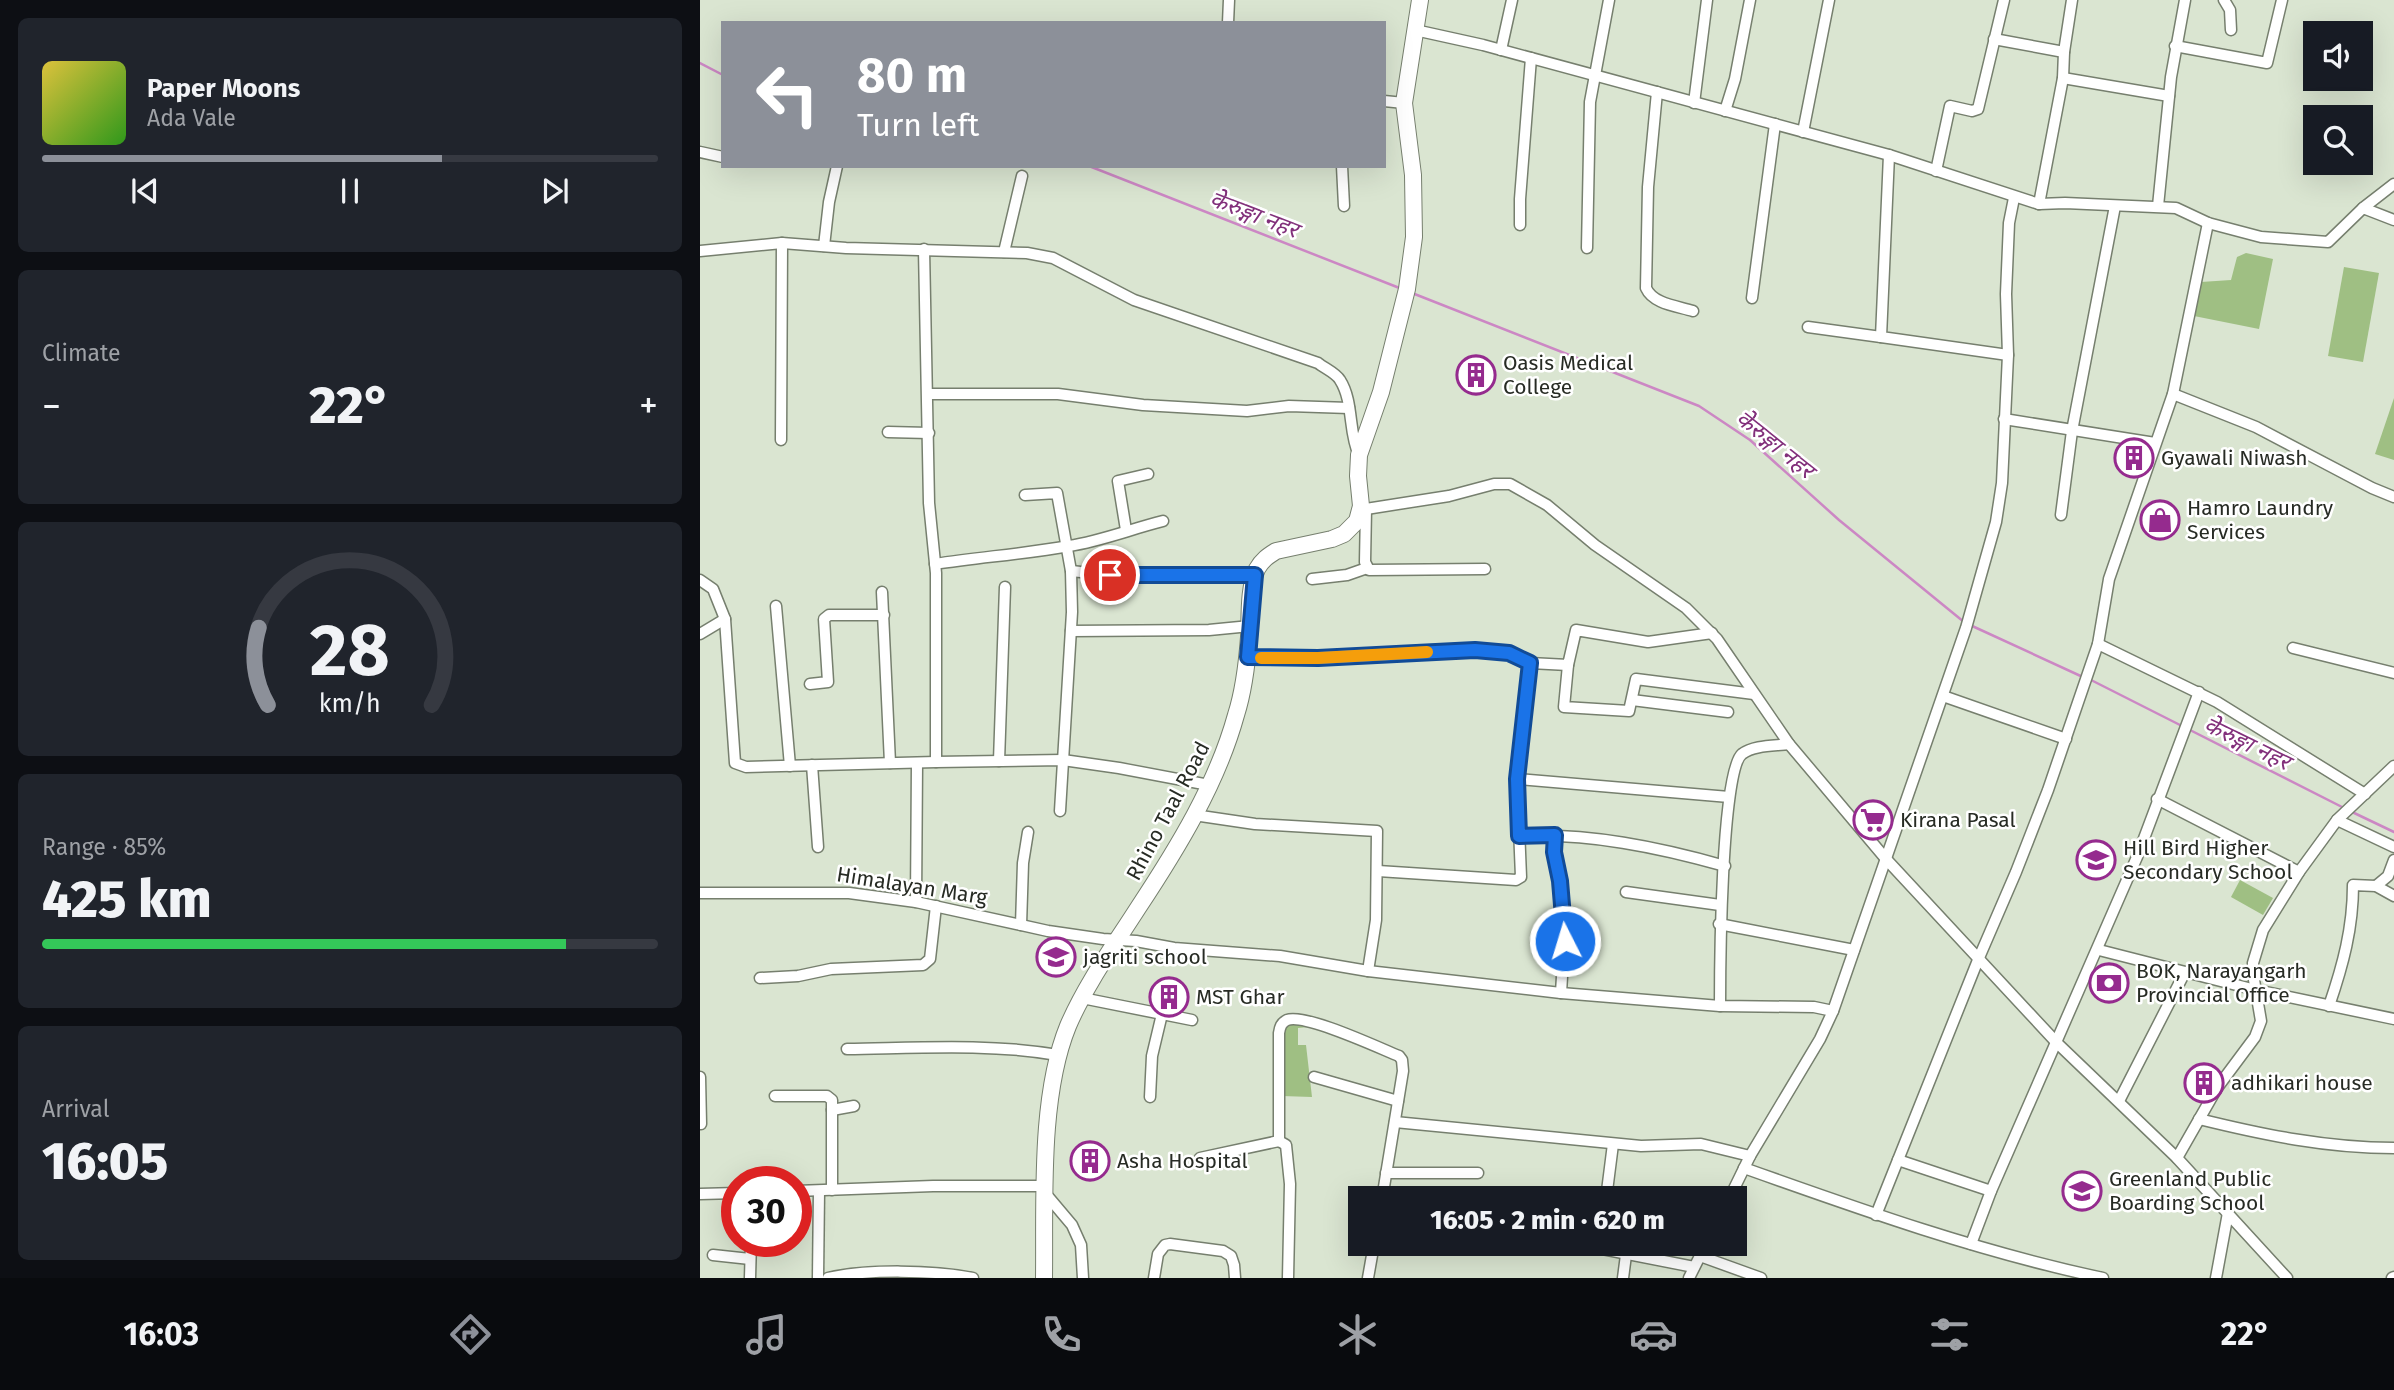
<!DOCTYPE html>
<meta charset="utf-8">
<style>
:root{--surface:#171b24;--page:#20242c;--text:#f1f3f6;--muted:#9ea1a6;--line:#363941;--accent:#8c9099}
body{margin:0;font-family:"Fira Sans","Noto Sans Devanagari",sans-serif;background:var(--page);color:var(--text);height:100vh;display:flex;flex-direction:column;font-size:26px;white-space:nowrap}
*{box-sizing:border-box;margin:0}
p{font-size:23px;color:var(--muted)}
.icon{flex:none;width:38px;height:38px;fill:none;stroke:currentColor;stroke-width:2;stroke-linecap:round;stroke-linejoin:round}
.map{position:relative;flex:1;overflow:hidden}
.side{display:flex;flex-direction:column;gap:18px;padding:18px;background:#0d0f14;width:700px}
.side>*{flex:none}
.hud{position:absolute;left:21px;top:21px;width:665px;height:147px;border-radius:0px;box-shadow:0 7px 28px #0002;background:#8c9099;color:#fff;overflow:hidden}
.controls{position:absolute;left:1603px;top:21px;display:grid;gap:14px}
.controls a{display:grid;place-items:center;width:70px;height:70px;border-radius:0px;background:var(--surface);box-shadow:0 7px 28px #0002;font-size:35px}
.speed{position:absolute;left:21px;top:1166px;display:flex;gap:14px;font-size:35px;font-weight:700;text-align:center}
.speed>*{display:grid;place-content:center;width:91px;height:91px;border-radius:50%;background:var(--surface);box-shadow:0 7px 28px #0002;line-height:1}
.speed .limit{border:10px solid #d22;background:#fff;color:#111}
.pin{position:absolute;display:grid;place-items:center;width:60px;height:60px;color:#fff;margin:-30px;border:4px solid #fff;border-radius:50%;box-shadow:0 2px 7px #0007}
.me{position:absolute;width:77px;margin:-38px;rotate:355deg;stroke-linejoin:round;filter:drop-shadow(0 0 5px #0008)}
.turn{display:flex;align-items:center;gap:24px;height:147px;padding:0 21px;font-size:32px}
.turn .icon{width:91px;height:91px;stroke-width:2.5}
.turn b{display:block;font-size:49px;line-height:60px}
.big{font-size:52px;font-weight:800;line-height:1.1}
.side .card{flex:1;display:flex;flex-direction:column;justify-content:center;gap:10px;min-width:0;padding:0 24px;border-radius:10px;background:var(--page)}
.side .dial{align-items:center;gap:0}
.dial svg{height:182px;overflow:visible;fill:none;stroke:var(--line);stroke-width:7;stroke-linecap:round;text-anchor:middle}
.dial text{fill:var(--text);stroke:none}
.song{display:flex;align-items:center;gap:21px}
.cover{width:84px;height:84px;border-radius:10px;background:linear-gradient(135deg,hsl(50 70% 55%),hsl(110 70% 35%))}
.played{height:7px;border-radius:4px;background:linear-gradient(90deg,var(--accent) 65%,var(--line) 65%)}
.keys{display:flex;justify-content:space-around;direction:ltr}
.heat{display:flex;justify-content:space-between;align-items:center;font-size:38px;direction:ltr}
.charge{height:10px;border-radius:5px;background:linear-gradient(90deg,#34c759 85%,var(--line) 0)}
.trip{position:absolute;left:648px;top:1186px;width:399px;height:70px;border-radius:0px;background:var(--surface);box-shadow:0 7px 28px #0002;font-weight:800;line-height:70px;text-align:center}
.menu{display:flex;height:112px;justify-content:space-around;align-items:center;background:#090b0e;color:var(--muted)}
.menu .icon{width:49px;height:49px}
.menu .active{color:var(--accent)}
.menu b{font-size:32px;color:var(--text)}
main{display:flex;flex:1;min-height:0}
.map>svg:first-child{display:block}
.green{fill:#9fbf83}
.lines{fill:none;stroke-linecap:round;stroke-linejoin:round}
.stream{stroke:#cc87c4;stroke-width:2.5}
.street-casing{stroke:#767f6e;stroke-width:13}
.secondary-casing{stroke:#767f6e;stroke-width:18}
.street{stroke:#fff;stroke-width:10}
.secondary{stroke:#fff;stroke-width:16}
.route-casing{stroke:#114b97;stroke-width:18}
.route{stroke:#1a73e8;stroke-width:12}
.slow{stroke:#f59e0b;stroke-width:12}
.labels{text-anchor:middle;stroke-width:5;stroke-linejoin:round;paint-order:stroke}
.poi-label{font-size:21px;fill:#272b24;stroke:#fff;text-anchor:start}
.street-label{font-size:21px;fill:#272b24;stroke:#fff}
.water-label{font-size:23px;font-style:italic;fill:#82307b;stroke:#fff}
</style>
<main>
<section class="side">
<div class="card">
<div class="song"><i class="cover"></i><div><b>Paper Moons</b><p>Ada Vale</p></div></div>
<div class="played"></div>
<div class="keys"><svg class="icon" aria-label="previous" viewBox="0 0 24 24"><path d="M18 5L8 12l10 7zM5 5v14"/></svg><svg class="icon" aria-label="pause" viewBox="0 0 24 24"><path d="M8 5v14M16 5v14"/></svg><svg class="icon" aria-label="next" viewBox="0 0 24 24"><path d="M6 5l10 7-10 7zM19 5v14"/></svg></div>
</div>
<div class="card"><p>Climate</p>
<div class="heat"><a>−</a><b class="big">22°</b><a>+</a></div>
</div>
<div class="card dial"><svg viewBox="0 0 100 80">
<path d="M14 69A42 42 0 1 1 86 69"/>
<path d="M14 69A42 42 0 0 1 10 35" stroke="#8c9099"/>
<text x="50" y="56" font-size="32" font-weight="700">28</text>
<text x="50" y="72" font-size="11">km/h</text>
</svg></div>
<div class="card"><p>Range · 85%</p><b class="big">425 km</b><div class="charge"></div></div>
<div class="card"><p>Arrival</p><b class="big">16:05</b></div>
</section>
<div class="map">
<svg width="1694" height="1278" viewBox="0 0 1694 1278">
<rect width="100%" height="100%" fill="#dae5d1"/>
<!-- green -->
<g class="green">
<path d="M 1546,253 L 1573,259 L 1559,329 L 1494,316 L 1501,282 L 1531,280 L 1537,257 Z"/>
<path d="M 1644,267 L 1679,273 L 1663,362 L 1628,356 Z"/>
<path d="M 1694,398 L 1694,460 L 1675,454 Z"/>
<path d="M 1540,880 L 1573,898 L 1563,915 L 1531,897 Z"/>
<path d="M 594,1023 L 609,1027 L 598,1028 L 598,1045 L 606,1045 L 612,1097 L 582,1096 L 585,1028 Z"/>
</g>
<g class="lines">
<!-- stream -->
<g class="stream">
<path d="M 0,63 L 23,75"/>
<path d="M 389,166 L 702,289"/>
<path d="M 712,293 L 999,406 L 1050,440 L 1139,520 L 1264,622"/>
<path d="M 1270,625 L 1385,678"/>
<path d="M 1391,680 L 1482,726"/>
<path d="M 1488,729 L 1644,808"/>
<path d="M 1650,811 L 1694,832"/>
</g>
<!-- street casing -->
<g class="street-casing">
<g id="street">
<path d="M 1524,0 L 1530,10 L 1531,30"/>
<path d="M 528,23 L 529,0"/>
<path d="M 715,30 L 783,45 L 1189,155 L 1339,204 L 1365,203 L 1476,208 L 1508,223 L 1561,237 L 1628,242 L 1663,208 L 1694,220"/>
<path d="M 1294,39 L 1364,52 L 1363,78 L 1339,204"/>
<path d="M 1475,46 L 1567,63 L 1582,0"/>
<path d="M 801,50 L 812,0"/>
<path d="M 1364,52 L 1372,0"/>
<path d="M 1363,78 L 1469,96"/>
<path d="M 957,92 L 948,187 L 946,288 C 953,304 977,306 993,311"/>
<path d="M 684,101 L 704,103"/>
<path d="M 994,103 L 1007,0"/>
<path d="M 1025,111 L 1035,79 L 1050,0"/>
<path d="M 1103,132 L 1129,0"/>
<path d="M 0,152 L 23,157"/>
<path d="M 1189,155 L 1181,337 L 1308,355"/>
<path d="M 642,166 L 644,206"/>
<path d="M 1236,171 L 1250,106 L 1272,111 L 1278,109 L 1304,0"/>
<path d="M 1458,206 L 1471,77 L 1485,0"/>
<path d="M 1663,208 L 1694,184"/>
<path d="M 820,225 L 820,199 L 831,58"/>
<path d="M 124,246 L 129,202 L 137,166"/>
<path d="M 887,248 L 890,102 L 909,0"/>
<path d="M 224,249 L 229,503 L 236,573 L 236,762 L 363,760 L 419,768 L 509,785"/>
<path d="M 0,251 L 82,243 L 146,248 L 327,253 L 353,258 L 434,300 L 618,363 C 624,368 636,373 640,380 C 654,402 648,432 659,455"/>
<path d="M 304,252 L 322,176"/>
<path d="M 1052,298 L 1075,124"/>
<path d="M 1108,327 L 1181,337"/>
<path d="M 228,394 L 358,394 L 443,405 L 547,411 L 589,406 L 649,408"/>
<path d="M 1473,394 L 1556,427 L 1672,488 L 1694,497"/>
<path d="M 1304,419 L 1455,443"/>
<path d="M 188,432 L 229,433"/>
<path d="M 81,440 L 82,243"/>
<path d="M 325,495 L 357,493 L 371,571 L 372,612 L 360,811"/>
<path d="M 661,506 L 666,509 L 749,496 L 794,484 L 810,484 L 847,505 L 895,545 L 986,608 L 1017,639 L 1089,744 L 1186,859 L 1357,1043 L 1477,1158 L 1587,1278"/>
<path d="M 666,509 L 665,562 L 669,570 L 785,569"/>
<path d="M 1361,515 L 1372,431 L 1415,206"/>
<path d="M 426,530 L 418,481 L 448,474"/>
<path d="M 235,564 C 280,557 325,554 369,546 C 401,541 431,529 463,521"/>
<path d="M 371,571 L 410,575 L 555,575"/>
<path d="M 612,579 L 647,575 L 667,568"/>
<path d="M 0,580 L 13,589 L 25,619 L 35,763 L 46,767 L 236,762"/>
<path d="M 182,592 L 190,763"/>
<path d="M 76,606 L 90,766"/>
<path d="M 371,631 L 509,630 L 550,626"/>
<path d="M 0,634 L 25,619"/>
<path d="M 1398,644 L 1517,702 L 1665,794"/>
<path d="M 1593,648 L 1694,673"/>
<path d="M 548,658 L 618,658 L 775,650 L 809,653 L 830,663 L 817,779 L 821,877 L 816,880 L 678,871"/>
<path d="M 830,663 L 868,665 L 876,630 L 948,642 L 1012,633"/>
<path d="M 868,665 L 864,707 L 929,711 L 936,679 L 1054,694"/>
<path d="M 110,684 L 128,682 L 124,619 L 129,615 L 184,615"/>
<path d="M 1243,696 L 1366,739"/>
<path d="M 932,700 L 1028,712"/>
<path d="M 1089,744 C 1075,746 1054,745 1042,754 C 1021,771 1020,970 1020,1006 L 1114,1007 L 1133,1011"/>
<path d="M 299,761 L 305,587"/>
<path d="M 112,765 L 118,847"/>
<path d="M 817,779 L 1029,797"/>
<path d="M 1457,799 L 1599,872"/>
<path d="M 494,815 L 555,824 L 677,831 L 676,920 L 668,971"/>
<path d="M 1637,820 L 1694,847"/>
<path d="M 855,835 C 854,852 859,866 861,884 C 864,921 864,956 861,993"/>
<path d="M 819,836 C 889,833 958,847 1025,866"/>
<path d="M 1676,886 L 1688,876 L 1694,860"/>
<path d="M 926,892 L 1020,905"/>
<path d="M 0,893 L 149,893 L 216,902 L 348,931 L 403,939 L 436,941 L 474,948 L 580,956 L 668,971 L 861,993 L 1020,1006"/>
<path d="M 216,902 L 217,763"/>
<path d="M 1019,924 L 1154,950"/>
<path d="M 321,925 L 323,863 L 328,832"/>
<path d="M 1399,950 L 1556,990 L 1694,1019"/>
<path d="M 60,978 L 98,976 L 131,969 L 223,965 L 230,959 L 236,906"/>
<path d="M 382,998 L 492,1020"/>
<path d="M 1629,1006 C 1643,965 1653,928 1653,885 L 1676,886 L 1694,896"/>
<path d="M 147,1049 C 217,1048 289,1043 358,1055"/>
<path d="M 0,1077 L 1,1124"/>
<path d="M 614,1077 L 698,1101"/>
<path d="M 75,1096 L 127,1096 L 132,1100 L 132,1190"/>
<path d="M 450,1097 L 452,1056 L 462,1014"/>
<path d="M 1419,1101 L 1485,972"/>
<path d="M 132,1110 L 154,1106"/>
<path d="M 1499,1119 C 1564,1135 1627,1148 1694,1148"/>
<path d="M 695,1122 L 941,1146 L 1001,1144 L 1050,1156"/>
<path d="M 500,1158 L 579,1141"/>
<path d="M 1477,1158 L 1517,1088 L 1555,1037 L 1561,1021 L 1553,974 L 1553,963 L 1563,930 L 1599,872 L 1637,820 L 1694,766"/>
<path d="M 1198,1160 L 1291,1191"/>
<path d="M 1044,1168 C 1162,1210 1280,1252 1403,1278"/>
<path d="M 686,1173 L 778,1173"/>
<path d="M 96,1191 L 233,1186 L 346,1186"/>
<path d="M 345,1193 L 372,1225 L 381,1245 L 383,1278"/>
<path d="M 0,1194 L 37,1193"/>
<path d="M 906,1199 L 913,1144"/>
<path d="M 1029,1199 L 1050,1156 L 1120,1039 L 1133,1011 L 1266,628 L 1296,522 L 1302,483 L 1308,355 L 1306,294 L 1309,223 L 1314,198"/>
<path d="M 1176,1215 L 1278,960 L 1316,872 L 1348,790 L 1398,644 L 1409,579 L 1473,394 L 1508,223"/>
<path d="M 877,1244 L 994,1267"/>
<path d="M 1271,1244 L 1291,1191 L 1437,857 L 1499,692"/>
<path d="M 13,1255 L 50,1259"/>
<path d="M 1000,1256 L 1061,1278"/>
<path d="M 50,1278 L 51,1241"/>
<path d="M 118,1278 L 119,1191"/>
<path d="M 128,1278 C 168,1269 233,1270 273,1278"/>
<path d="M 454,1278 L 458,1254 L 465,1245 L 470,1244 L 523,1251 L 531,1256 L 534,1265 L 535,1278"/>
<path d="M 588,1278 L 590,1184 L 586,1145 L 579,1141 L 579,1033 C 580,1027 581,1023 587,1020 C 605,1013 679,1048 699,1056 L 702,1060 L 703,1071 L 682,1199"/>
<path d="M 668,1278 L 674,1244"/>
<path d="M 923,1278 L 926,1255"/>
<path d="M 989,1278 L 1006,1244"/>
<path d="M 1516,1278 L 1528,1213"/>
<path d="M 1692,1278 L 1694,1277"/>
</g>
</g>
<!-- secondary casing -->
<g class="secondary-casing">
<path id="secondary" d="M 344,1278 C 345,1202 339,1097 368,1026 C 386,984 413,947 438,908 C 477,849 517,784 536,715 C 544,690 547,664 549,637 C 550,616 548,589 557,569 C 562,560 568,556 576,551 L 632,539 L 644,534 L 657,521 L 661,506 L 658,476 L 659,455 L 681,392 L 707,289 L 714,237 L 713,175 L 704,103 L 720,0"/>
</g>
<!-- street -->
<use href="#street" class="street"/>
<!-- secondary -->
<use href="#secondary" class="secondary"/>
</g>
<g class="lines">
<!-- route casing -->
<g class="route-casing">
<path id="route" d="M 410,575 L 555,575 L 548,657 L 618,658 L 775,650 L 809,653 L 830,663 L 817,779 L 819,836 L 855,835 L 854,852 L 860,881 L 865,941"/>
</g>
<!-- route -->
<use href="#route" class="route"/>
<!-- slow -->
<path class="slow" d="M 561,658 L 618,658 L 727,652"/>
</g>
<!-- icons -->
<defs>
<g id="building-ring" transform="scale(2.0125)"><circle r="9.5" fill="#fff" stroke="#952b8e" stroke-width="1.5"/><path d="M-4-6H4V6H1V3H-1V6H-4ZM-2.5-4.3h1.7v1.8h-1.7ZM.8-4.3h1.7v1.8H.8ZM-2.5-1h1.7V.8h-1.7ZM.8-1h1.7V.8H.8Z" fill="#952b8e"/></g>
<g id="shop-ring" transform="scale(2.0125)"><circle r="9.5" fill="#fff" stroke="#952b8e" stroke-width="1.5"/><path d="M-5-2.5h2.3a2.7 3.5 0 0 1 5.4 0H5L5.5 6h-11ZM-1.5-2.5h3a1.5 2.3 0 0 0-3 0Z" fill="#952b8e"/></g>
<g id="supermarket-ring" transform="scale(2.0125)"><circle r="9.5" fill="#fff" stroke="#952b8e" stroke-width="1.5"/><path d="M-6-5.5h2.5l.6 2H6L4.5 2H-2.5L-4.4-4H-6ZM-1.5 3.2a1.3 1.3 0 1 0 .1 0ZM3 3.2a1.3 1.3 0 1 0 .1 0Z" fill="#952b8e"/></g>
<g id="school-ring" transform="scale(2.0125)"><circle r="9.5" fill="#fff" stroke="#952b8e" stroke-width="1.5"/><path d="M0-5L7-2L0 1L-7-2ZM-4 1L0 2.5L4 1V4Q0 6-4 4Z" fill="#952b8e"/></g>
<g id="bank-ring" transform="scale(2.0125)"><circle r="9.5" fill="#fff" stroke="#952b8e" stroke-width="1.5"/><path d="M-6-4H6V4H-6ZM0-2.3a2.3 2.3 0 1 0 0 4.6a2.3 2.3 0 1 0 0-4.6Z" fill="#952b8e"/></g>
</defs>
<g fill-rule="evenodd">
<use href="#building-ring" x="776" y="375"/>
<use href="#building-ring" x="1434" y="458"/>
<use href="#shop-ring" x="1460" y="520"/>
<use href="#supermarket-ring" x="1173" y="820"/>
<use href="#school-ring" x="1396" y="860"/>
<use href="#school-ring" x="356" y="957"/>
<use href="#bank-ring" x="1409" y="983"/>
<use href="#building-ring" x="469" y="997"/>
<use href="#building-ring" x="1504" y="1083"/>
<use href="#building-ring" x="390" y="1161"/>
<use href="#school-ring" x="1382" y="1191"/>
</g>
<g class="labels">
<!-- poi labels -->
<g class="poi-label">
<text x="803" y="370">Oasis Medical<tspan x="803" dy="24">College</tspan></text>
<text x="1461" y="465">Gyawali Niwash</text>
<text x="1487" y="515">Hamro Laundry<tspan x="1487" dy="24">Services</tspan></text>
<text x="1200" y="827">Kirana Pasal</text>
<text x="1423" y="855">Hill Bird Higher<tspan x="1423" dy="24">Secondary School</tspan></text>
<text x="383" y="964">jagriti school</text>
<text x="1436" y="978">BOK, Narayangarh<tspan x="1436" dy="24">Provincial Office</tspan></text>
<text x="496" y="1004">MST Ghar</text>
<text x="1531" y="1090">adhikari house</text>
<text x="417" y="1168">Asha Hospital</text>
<text x="1409" y="1186">Greenland Public<tspan x="1409" dy="24">Boarding School</tspan></text>
</g>
<!-- street labels -->
<g class="street-label">
<text transform="translate(468 811) rotate(-62)" y="7">Rhino Taal Road</text>
<text transform="translate(212 886) rotate(9)" y="7">Himalayan Marg</text>
</g>
<!-- water labels -->
<g class="water-label">
<text transform="translate(554 214) rotate(21)" y="8">केेरुङ्गा नहर</text>
<text transform="translate(1075 444) rotate(39)" y="8">केेरुङ्गा नहर</text>
<text transform="translate(1547 743) rotate(26)" y="8">केेरुङ्गा नहर</text>
</g>
</g>
</svg>
<div class="controls">
<a><svg class="icon" aria-label="sound" viewBox="0 0 24 24"><path d="M4 9h4l5-4v14l-5-4H4zM17 9q2 3 0 6"/></svg></a>
<a><svg class="icon" aria-label="search" viewBox="0 0 24 24"><circle cx="10" cy="10" r="6"/><path d="M15 15l6 6"/></svg></a>
</div>
<div class="speed"><div class="limit">30</div></div>
<div class="pin" style="left:410px;top:575px;background:#d93025"><svg class="icon" aria-label="arrive" viewBox="0 0 24 24"><path d="M6 21V4h12l-3 4 3 4H6"/></svg></div>
<svg class="me" style="left:865px;top:941px" viewBox="-20 -20 40 40"><circle r="17" fill="#1a73e8" stroke="#fff" stroke-width="3"/><path d="M0-11L8 9 0 5-8 9z" fill="#fff"/></svg>
<div class="trip">16:05 · 2 min · 620 m</div>
<div class="hud">
<div class="turn"><svg class="icon" aria-label="left" viewBox="0 0 24 24"><path d="M17 20v-9H6M10 6l-5 5 5 5"/></svg><div><b>80 m</b>Turn left</div></div>
</div>
</div>
</main>
<nav class="menu">
<b>16:03</b>
<svg class="icon active" aria-label="directions" viewBox="0 0 24 24"><path d="M12 3l9 9-9 9-9-9zM9 14v-3h6M13 9l2 2-2 2"/></svg>
<svg class="icon" aria-label="music" viewBox="0 0 24 24"><path d="M9 18V5l10-2v13"/><circle cx="6" cy="18" r="3"/><circle cx="16" cy="16" r="3"/></svg>
<svg class="icon" aria-label="phone" viewBox="0 0 24 24"><path d="M5 4h4l2 5-3 2q2 4 5 5l2-3 5 2v4C11 20 4 13 5 4z"/></svg>
<svg class="icon" aria-label="climate" viewBox="0 0 24 24"><path d="M12 3v18M4 7l16 10M4 17L20 7"/></svg>
<svg class="icon" aria-label="car" viewBox="0 0 24 24"><path d="M5 17H2v-5l4-1 3-4h7l3 4 3 1v5h-3M9 17h6M6 11h13"/><circle cx="7" cy="17" r="2"/><circle cx="17" cy="17" r="2"/></svg>
<svg class="icon" aria-label="filters" viewBox="0 0 24 24"><path d="M4 7h16M4 17h16"/><circle cx="9" cy="7" r="2"/><circle cx="15" cy="17" r="2"/></svg>
<b>22°</b>
</nav>
